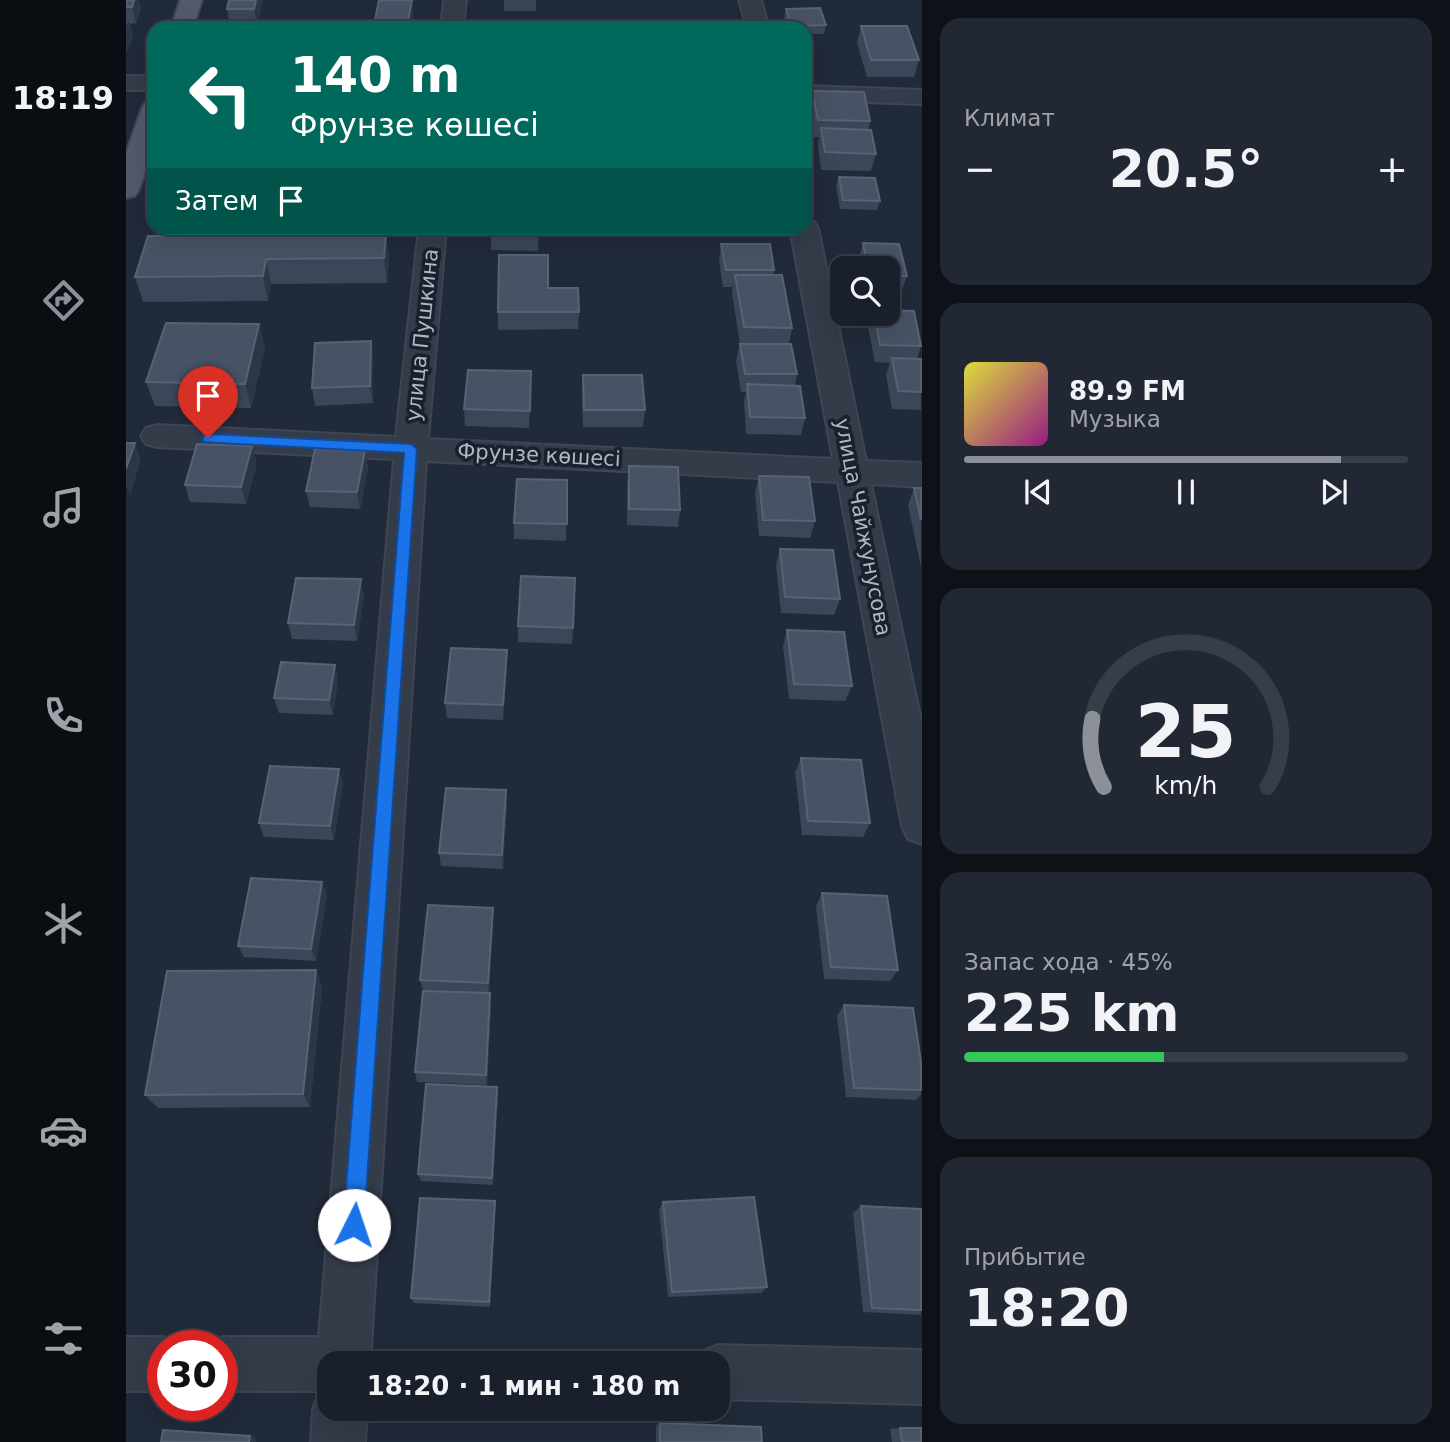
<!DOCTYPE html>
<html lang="ru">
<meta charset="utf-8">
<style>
:root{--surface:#19202b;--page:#222833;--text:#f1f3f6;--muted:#9fa3a9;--line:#373e47;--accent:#8c9099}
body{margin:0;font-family:"DejaVu Sans",sans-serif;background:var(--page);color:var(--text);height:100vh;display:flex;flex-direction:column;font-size:26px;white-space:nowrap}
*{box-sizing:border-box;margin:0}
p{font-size:23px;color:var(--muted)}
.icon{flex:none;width:38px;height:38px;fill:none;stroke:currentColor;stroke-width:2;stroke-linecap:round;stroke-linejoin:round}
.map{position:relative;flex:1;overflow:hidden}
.details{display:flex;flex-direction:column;gap:18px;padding:18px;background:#0e1218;width:528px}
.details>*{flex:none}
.guide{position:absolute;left:21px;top:21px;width:665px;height:214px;border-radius:21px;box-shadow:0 7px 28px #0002,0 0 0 2px var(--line);background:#00695c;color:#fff;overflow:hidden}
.buttons{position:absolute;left:704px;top:256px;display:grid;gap:14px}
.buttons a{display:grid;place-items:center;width:70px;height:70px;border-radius:14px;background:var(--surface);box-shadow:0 7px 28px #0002,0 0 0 2px var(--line);font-size:35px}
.speed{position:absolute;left:21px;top:1330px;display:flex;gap:14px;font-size:35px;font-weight:700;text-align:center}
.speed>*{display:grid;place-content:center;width:91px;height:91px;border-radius:50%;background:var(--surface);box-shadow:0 7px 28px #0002,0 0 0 2px var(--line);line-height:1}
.speed .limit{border:10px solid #d22;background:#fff;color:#111}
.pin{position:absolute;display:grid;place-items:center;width:60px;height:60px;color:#fff;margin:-72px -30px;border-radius:50% 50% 50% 0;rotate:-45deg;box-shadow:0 0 7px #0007}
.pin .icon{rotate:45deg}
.me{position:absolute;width:77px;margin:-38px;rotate:4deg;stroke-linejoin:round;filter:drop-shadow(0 0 5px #0008)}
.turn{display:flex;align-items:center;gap:24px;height:147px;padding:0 28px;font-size:32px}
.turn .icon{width:91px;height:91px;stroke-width:2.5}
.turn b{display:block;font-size:49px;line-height:60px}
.then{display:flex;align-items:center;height:66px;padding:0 28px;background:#0003;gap:14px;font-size:26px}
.big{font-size:52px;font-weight:800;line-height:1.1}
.details .card{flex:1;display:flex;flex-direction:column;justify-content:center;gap:10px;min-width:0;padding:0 24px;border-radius:21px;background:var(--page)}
.details .dial{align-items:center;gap:0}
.dial svg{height:182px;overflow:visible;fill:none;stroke:var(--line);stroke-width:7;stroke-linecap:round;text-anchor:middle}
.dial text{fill:var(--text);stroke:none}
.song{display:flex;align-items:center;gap:21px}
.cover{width:84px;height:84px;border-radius:10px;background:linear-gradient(135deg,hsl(60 70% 55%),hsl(310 70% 35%))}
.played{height:7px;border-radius:4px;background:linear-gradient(90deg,var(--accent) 85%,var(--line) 85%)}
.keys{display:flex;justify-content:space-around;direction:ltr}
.heat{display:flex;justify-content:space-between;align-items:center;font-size:38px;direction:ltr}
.charge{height:10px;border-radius:5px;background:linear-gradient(90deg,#34c759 45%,var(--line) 0)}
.trip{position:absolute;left:191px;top:1351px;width:413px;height:70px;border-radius:21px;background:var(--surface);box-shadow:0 7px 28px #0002,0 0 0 2px var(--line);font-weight:800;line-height:70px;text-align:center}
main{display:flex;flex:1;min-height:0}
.tabs{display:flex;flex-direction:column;width:126px;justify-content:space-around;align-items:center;background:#0a0d11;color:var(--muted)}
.tabs .icon{width:49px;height:49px}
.tabs .current{color:var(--accent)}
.tabs b{font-size:32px;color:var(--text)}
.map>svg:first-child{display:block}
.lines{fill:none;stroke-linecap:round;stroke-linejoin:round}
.minor-casing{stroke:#3e4553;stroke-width:4}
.major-casing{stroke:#3e4553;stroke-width:4}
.minor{fill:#343c4a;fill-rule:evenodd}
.major{fill:#525b6a;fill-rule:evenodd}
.wall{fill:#3b4658}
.shaded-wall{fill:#2b3647}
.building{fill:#475364;stroke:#586273;stroke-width:2}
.route{fill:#1a73e8;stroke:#114b97;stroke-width:2}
.labels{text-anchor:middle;stroke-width:7;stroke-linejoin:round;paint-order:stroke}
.street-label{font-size:21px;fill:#afb7c6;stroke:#1a212e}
</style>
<main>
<nav class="tabs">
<b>18:19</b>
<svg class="icon current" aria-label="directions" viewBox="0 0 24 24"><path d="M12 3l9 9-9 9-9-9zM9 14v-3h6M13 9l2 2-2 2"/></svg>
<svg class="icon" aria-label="music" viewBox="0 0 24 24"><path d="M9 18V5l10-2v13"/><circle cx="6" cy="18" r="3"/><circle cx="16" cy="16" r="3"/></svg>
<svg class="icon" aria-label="phone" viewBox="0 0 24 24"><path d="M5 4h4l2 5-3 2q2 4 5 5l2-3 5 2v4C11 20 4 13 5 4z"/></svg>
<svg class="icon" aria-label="climate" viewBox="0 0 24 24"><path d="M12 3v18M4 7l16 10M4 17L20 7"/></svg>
<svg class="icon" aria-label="car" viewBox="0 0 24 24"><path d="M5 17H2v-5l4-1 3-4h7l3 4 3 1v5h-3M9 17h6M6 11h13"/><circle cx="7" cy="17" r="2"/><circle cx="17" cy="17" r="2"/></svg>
<svg class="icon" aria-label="filters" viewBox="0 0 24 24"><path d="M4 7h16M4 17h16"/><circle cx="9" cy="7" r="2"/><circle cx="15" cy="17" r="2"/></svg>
</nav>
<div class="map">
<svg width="796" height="1442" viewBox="0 0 796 1442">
<rect width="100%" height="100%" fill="#212a39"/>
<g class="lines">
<!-- minor casing -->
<g class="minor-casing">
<g id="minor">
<path d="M 318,0 L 340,0 L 337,28 L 315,28 Z"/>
<path d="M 613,0 L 635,0 L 643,28 L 621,28 Z"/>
<rect x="0" y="76" width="28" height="14"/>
<path d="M 679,86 L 796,90 L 796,104 L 679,100 Z"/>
<path d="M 679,220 L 688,222 L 692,228 L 740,461 L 796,463 L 796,487 L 745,484 L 796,726 L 796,844 L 782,839 L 776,826 L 712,482 L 300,461 L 244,1363 L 203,1363 L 203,1409 L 241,1409 L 239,1442 L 185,1442 L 187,1409 L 194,1391 L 96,1391 L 96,1346 L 77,1346 L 96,1337 L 193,1337 L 268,459 L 31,447 L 20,444 L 15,436 L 20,428 L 31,425 L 270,437 L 293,228 L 320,228 L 302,439 L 707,459 L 664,228 L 679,228 Z"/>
<path d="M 0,1337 L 37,1337 L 56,1345 L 37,1346 L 37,1391 L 0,1391 Z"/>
<path d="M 592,1345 L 796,1350 L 796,1404 L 592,1399 L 592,1363 L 569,1363 L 573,1353 Z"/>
</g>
</g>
<!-- major casing -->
<g class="major-casing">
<g id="major">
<path d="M 54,0 L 76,0 L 67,28 L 45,28 Z"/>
<path d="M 28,101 L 28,145 L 13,190 L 9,196 L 0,198 L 0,153 L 16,108 L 19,103 Z"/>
</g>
</g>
<!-- minor -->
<use href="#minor" class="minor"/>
<!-- major -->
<use href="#major" class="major"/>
</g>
<!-- wall -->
<g class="wall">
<path d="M 0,0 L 15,7 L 10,23 L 4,24 L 7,37 L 0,53 Z"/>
<path d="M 137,0 L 131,25 L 104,26 L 101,9 Z"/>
<path d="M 286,0 L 287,16 L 285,28 L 250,28 L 249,20 Z"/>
<rect x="378" y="0" width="32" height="11"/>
<path d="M 660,9 L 700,25 L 698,34 L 679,34 L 679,28 L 661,28 L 658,18 Z"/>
<path d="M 735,26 L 793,60 L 788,77 L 741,77 L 731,43 Z"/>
<path d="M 686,91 L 744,121 L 742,130 L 750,154 L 745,171 L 695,170 L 692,146 L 693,137 L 688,137 L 683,108 Z"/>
<path d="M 713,177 L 754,201 L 751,210 L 714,209 L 710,186 Z"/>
<path d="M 413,228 L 412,251 L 365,250 L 365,232 Z"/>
<path d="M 594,228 L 641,228 L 640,231 L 594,231 Z"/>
<path d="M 260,234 L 263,258 L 261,283 L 145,284 L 142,301 L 17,302 L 9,277 Z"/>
<path d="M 737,243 L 781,276 L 775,293 L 761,293 L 761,268 L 734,268 L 732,261 Z"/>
<path d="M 595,244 L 648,270 L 647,275 L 666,328 L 663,344 L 671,374 L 669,386 L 679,418 L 675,435 L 620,434 L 618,402 L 620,392 L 615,392 L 610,361 L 614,344 L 606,293 L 607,287 L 597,287 L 593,261 Z"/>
<path d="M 422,288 L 453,312 L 452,329 L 372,330 L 372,312 Z"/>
<path d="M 746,313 L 761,313 L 795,346 L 791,359 L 795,359 L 795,410 L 766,409 L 760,375 L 764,363 L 749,362 L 742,327 Z"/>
<path d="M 133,324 L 139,348 L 125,408 L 29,406 L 20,382 Z"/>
<path d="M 245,341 L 247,358 L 247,403 L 189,406 L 186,388 Z"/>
<path d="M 457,375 L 519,410 L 517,427 L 457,427 L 456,392 Z"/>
<path d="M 405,389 L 403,428 L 339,426 L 338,409 Z"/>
<path d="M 239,451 L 242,468 L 234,509 L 184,507 L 180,491 Z"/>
<path d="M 131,463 L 120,504 L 64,502 L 59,485 Z"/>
<path d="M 503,466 L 554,510 L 552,527 L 501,525 L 501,483 Z"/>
<path d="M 633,476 L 689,521 L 684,538 L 633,536 L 629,493 Z"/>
<path d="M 441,480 L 440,541 L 388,539 L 388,523 Z"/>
<path d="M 788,488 L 795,488 L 795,567 L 782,505 Z"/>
<path d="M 654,549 L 714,599 L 708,615 L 655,613 L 650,565 Z"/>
<path d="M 238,596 L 231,641 L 166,639 L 162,623 Z"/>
<path d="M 392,626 L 447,628 L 446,644 L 392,642 Z"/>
<path d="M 661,630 L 726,686 L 719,701 L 663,699 L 657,646 Z"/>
<path d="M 209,665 L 212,680 L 207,715 L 153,713 L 148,698 Z"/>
<path d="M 381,666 L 377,720 L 321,718 L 319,703 Z"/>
<path d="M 675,758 L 744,823 L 737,837 L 676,835 L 669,772 Z"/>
<path d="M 217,783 L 208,840 L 138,837 L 133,823 Z"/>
<path d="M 381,804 L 377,869 L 315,866 L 313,853 Z"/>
<path d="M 196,882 L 201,895 L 190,961 L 118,957 L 112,946 Z"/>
<path d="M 696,893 L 772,970 L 764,981 L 698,979 L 690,906 Z"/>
<path d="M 367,908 L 367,921 L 363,993 L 364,993 L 365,1005 L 361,1085 L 291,1082 L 289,1072 L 297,991 L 294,980 Z"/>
<path d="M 196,986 L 184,1107 L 32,1108 L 19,1095 Z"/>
<path d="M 718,1005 L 795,1062 L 795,1095 L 790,1100 L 720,1097 L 711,1016 Z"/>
<path d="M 371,1087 L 372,1097 L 367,1185 L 295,1181 L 292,1174 Z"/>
<path d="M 369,1201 L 369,1209 L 364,1307 L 288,1303 L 285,1298 Z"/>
<path d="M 537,1202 L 641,1287 L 635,1293 L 542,1297 L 533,1209 Z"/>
<path d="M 735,1206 L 795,1209 L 795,1315 L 737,1312 L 727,1213 Z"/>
<path d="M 534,1423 L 636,1442 L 530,1442 L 530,1425 Z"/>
<path d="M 774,1428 L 795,1442 L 766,1442 L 764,1429 Z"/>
</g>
<!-- shaded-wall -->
<g class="shaded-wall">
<path d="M 8,0 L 13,0 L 15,7 L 10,23 L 6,7 Z"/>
<path d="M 130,0 L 137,0 L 131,25 L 128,9 Z"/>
<path d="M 286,0 L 287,16 L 285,28 L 283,28 L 282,20 Z"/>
<path d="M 3,21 L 7,37 L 0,53 L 0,26 Z"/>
<path d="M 260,234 L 263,258 L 261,283 L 258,258 Z"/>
<path d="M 140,259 L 145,284 L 142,301 L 137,276 Z"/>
<path d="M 133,324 L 139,348 L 125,408 L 119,384 Z"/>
<path d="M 245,341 L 247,358 L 247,403 L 244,386 Z"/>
<path d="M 9,443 L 15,460 L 4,496 L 0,487 L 0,469 Z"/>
<path d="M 126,446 L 131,463 L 120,504 L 115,487 Z"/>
<path d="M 239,451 L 242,468 L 234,509 L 231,492 Z"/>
<path d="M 235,579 L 238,596 L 231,641 L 228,625 Z"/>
<path d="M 381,650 L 381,666 L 377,720 L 377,705 Z"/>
<path d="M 209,665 L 212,680 L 207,715 L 203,700 Z"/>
<path d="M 213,769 L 217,783 L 208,840 L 204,826 Z"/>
<path d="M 380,790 L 381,804 L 377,869 L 376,855 Z"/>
<path d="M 196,882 L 201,895 L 190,961 L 185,949 Z"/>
<path d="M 367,908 L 367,921 L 363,994 L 362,983 Z"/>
<path d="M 190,970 L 196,986 L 184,1107 L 177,1094 Z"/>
<path d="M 364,993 L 365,1005 L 361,1085 L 360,1075 Z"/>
<path d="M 371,1087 L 372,1097 L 367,1185 L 366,1178 Z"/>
<path d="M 369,1201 L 369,1209 L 364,1307 L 363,1302 Z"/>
<path d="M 124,1436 L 131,1438 L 130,1442 L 123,1442 Z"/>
</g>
<!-- building -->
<g class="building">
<path d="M 0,0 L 8,0 L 6,7 L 0,7 Z"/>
<path d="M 103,0 L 130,0 L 128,9 L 101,9 Z"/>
<path d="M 253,0 L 286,0 L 282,20 L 249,20 Z"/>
<path d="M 694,8 L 700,25 L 665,26 L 660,9 Z"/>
<path d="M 735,26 L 781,26 L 793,60 L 745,60 Z"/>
<path d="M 686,91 L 738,92 L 744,121 L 692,120 Z"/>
<path d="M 695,128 L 745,130 L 750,154 L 699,152 Z"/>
<path d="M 713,177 L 749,178 L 754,201 L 717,200 Z"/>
<path d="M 365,228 L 413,228 L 412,233 L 365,232 Z"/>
<path d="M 260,234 L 258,258 L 140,259 L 137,276 L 9,277 L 22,236 Z"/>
<path d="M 737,243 L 773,244 L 781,276 L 761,276 L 761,268 L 742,268 Z"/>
<path d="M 595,244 L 644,244 L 648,270 L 600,270 Z"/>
<path d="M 373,255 L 422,255 L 422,288 L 452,288 L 453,312 L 372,312 Z"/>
<path d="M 609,275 L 656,275 L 666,328 L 618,327 Z"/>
<path d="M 761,310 L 788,311 L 795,346 L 754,345 L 748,313 L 761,313 Z"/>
<path d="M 40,323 L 133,324 L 119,384 L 20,382 Z"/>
<path d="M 245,341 L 244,386 L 186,388 L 189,343 Z"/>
<path d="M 614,344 L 665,344 L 671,374 L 619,374 Z"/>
<path d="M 766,358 L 795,359 L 795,392 L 772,391 Z"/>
<path d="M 342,370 L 405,371 L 404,411 L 338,409 Z"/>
<path d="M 457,375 L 516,375 L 519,410 L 458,410 Z"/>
<path d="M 621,384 L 674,386 L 679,418 L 624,417 Z"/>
<path d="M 0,443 L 9,443 L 0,469 Z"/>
<path d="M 71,444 L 126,446 L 115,487 L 59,485 Z"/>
<path d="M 189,449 L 239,451 L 231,492 L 180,491 Z"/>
<path d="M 503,466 L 552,467 L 554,510 L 503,509 Z"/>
<path d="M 633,476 L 683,477 L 689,521 L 637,520 Z"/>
<path d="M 391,479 L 441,480 L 441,524 L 388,523 Z"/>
<path d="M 788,488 L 795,488 L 795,520 Z"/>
<path d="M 654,549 L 707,550 L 714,599 L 659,597 Z"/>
<path d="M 395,576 L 449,578 L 447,628 L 392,626 Z"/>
<path d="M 170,578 L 235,579 L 228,625 L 162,623 Z"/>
<path d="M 661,630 L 718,632 L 726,686 L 668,684 Z"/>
<path d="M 325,648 L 381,650 L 377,705 L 319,703 Z"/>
<path d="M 155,662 L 209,665 L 203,700 L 148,698 Z"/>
<path d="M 675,758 L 735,760 L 744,823 L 682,821 Z"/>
<path d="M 144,766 L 213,769 L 204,826 L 133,823 Z"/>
<path d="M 320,788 L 380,790 L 376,855 L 313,853 Z"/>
<path d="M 125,878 L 196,882 L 185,949 L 112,946 Z"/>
<path d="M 696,893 L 761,896 L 772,970 L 705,967 Z"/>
<path d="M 302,905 L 367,908 L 362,983 L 294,980 Z"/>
<path d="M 190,970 L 177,1094 L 19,1095 L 41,971 Z"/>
<path d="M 297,991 L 364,993 L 360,1075 L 289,1072 Z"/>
<path d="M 718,1005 L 787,1008 L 795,1062 L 795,1090 L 728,1088 Z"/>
<path d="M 300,1084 L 371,1087 L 366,1178 L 292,1174 Z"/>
<path d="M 628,1197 L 641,1287 L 546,1292 L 537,1202 Z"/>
<path d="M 294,1198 L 369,1201 L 363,1302 L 285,1298 Z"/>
<path d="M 735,1206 L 795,1209 L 795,1310 L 746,1308 Z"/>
<path d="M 534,1423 L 635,1427 L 636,1442 L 534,1442 Z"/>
<path d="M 774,1428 L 795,1428 L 795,1442 L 776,1442 Z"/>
<path d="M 37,1430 L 124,1436 L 123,1442 L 35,1442 Z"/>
</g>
<!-- route -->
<path class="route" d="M 82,434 L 285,444 L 291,449 L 238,1225 L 235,1232 L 228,1235 L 220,1232 L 217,1225 L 278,453 L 77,442 L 77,435 Z"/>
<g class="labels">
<!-- street labels -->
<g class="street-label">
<text transform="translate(296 335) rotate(-84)" y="7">улица Пушкина</text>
<text transform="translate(413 455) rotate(3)" y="7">Фрунзе көшесі</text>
<text transform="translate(737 527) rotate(79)" y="7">улица Чайжунусова</text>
</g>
</g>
</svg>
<div class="buttons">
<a><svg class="icon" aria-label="search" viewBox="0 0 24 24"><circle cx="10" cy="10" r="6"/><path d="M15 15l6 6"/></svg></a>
</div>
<div class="speed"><div class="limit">30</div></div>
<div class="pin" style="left:82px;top:438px;background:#d93025"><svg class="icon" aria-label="arrive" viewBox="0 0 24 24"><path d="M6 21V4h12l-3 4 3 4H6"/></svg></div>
<svg class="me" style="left:228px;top:1225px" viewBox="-20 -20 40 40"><circle r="19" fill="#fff"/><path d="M0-13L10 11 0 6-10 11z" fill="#1a73e8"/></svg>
<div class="trip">18:20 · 1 мин · 180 m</div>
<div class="guide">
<div class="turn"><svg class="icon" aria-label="left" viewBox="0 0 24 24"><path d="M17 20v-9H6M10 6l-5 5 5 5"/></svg><div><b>140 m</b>Фрунзе көшесі</div></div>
<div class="then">Затем<svg class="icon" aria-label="arrive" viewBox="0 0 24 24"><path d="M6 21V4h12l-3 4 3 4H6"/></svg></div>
</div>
</div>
<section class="details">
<div class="card"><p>Климат</p>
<div class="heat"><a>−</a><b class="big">20.5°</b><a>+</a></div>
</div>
<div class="card">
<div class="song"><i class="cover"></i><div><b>89.9 FM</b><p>Музыка</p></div></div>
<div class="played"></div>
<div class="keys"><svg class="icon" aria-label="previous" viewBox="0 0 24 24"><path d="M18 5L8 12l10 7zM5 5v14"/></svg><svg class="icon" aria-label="pause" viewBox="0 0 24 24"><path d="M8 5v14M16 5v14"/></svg><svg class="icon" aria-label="next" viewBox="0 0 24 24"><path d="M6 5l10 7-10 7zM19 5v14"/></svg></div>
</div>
<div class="card dial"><svg viewBox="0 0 100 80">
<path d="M14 69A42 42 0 1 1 86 69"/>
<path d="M14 69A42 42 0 0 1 9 39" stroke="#8c9099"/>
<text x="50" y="56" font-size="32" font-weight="700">25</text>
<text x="50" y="72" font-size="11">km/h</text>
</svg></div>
<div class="card"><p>Запас хода · 45%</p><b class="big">225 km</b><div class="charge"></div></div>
<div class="card"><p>Прибытие</p><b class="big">18:20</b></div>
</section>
</main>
